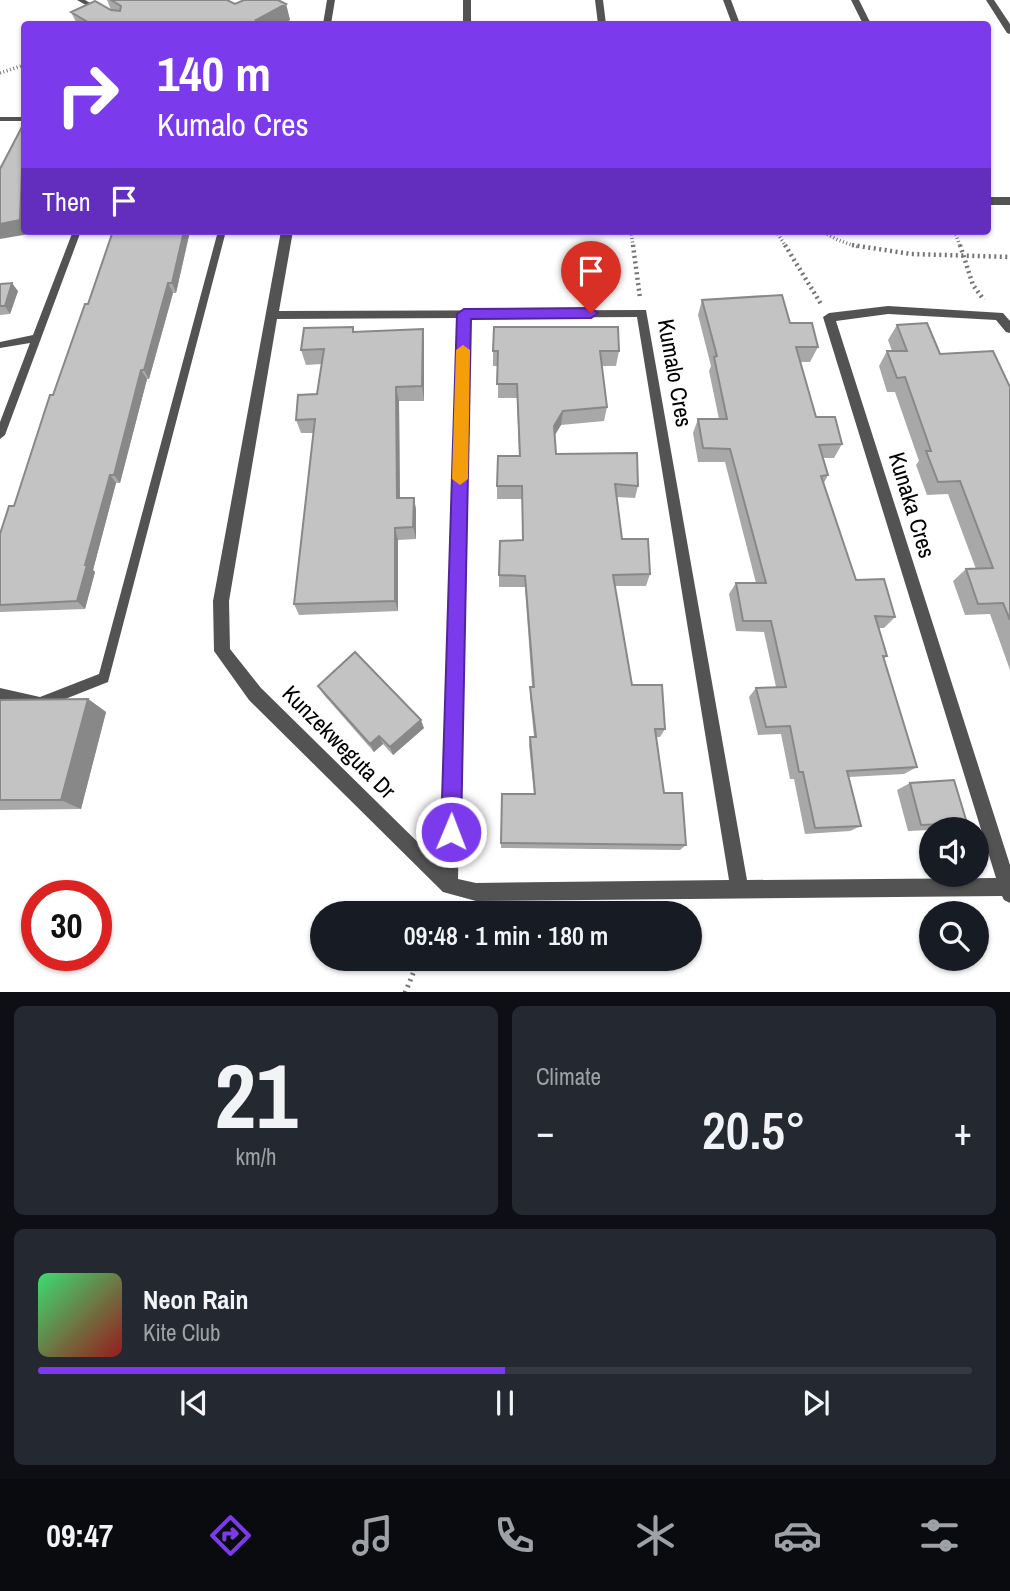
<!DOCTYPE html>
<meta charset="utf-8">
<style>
:root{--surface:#171b24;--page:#242831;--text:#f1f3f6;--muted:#9ea1a6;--line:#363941;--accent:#7c3aed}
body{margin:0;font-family:"Archivo Narrow",sans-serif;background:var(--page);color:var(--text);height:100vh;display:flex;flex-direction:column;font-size:26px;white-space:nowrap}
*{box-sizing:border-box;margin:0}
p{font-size:23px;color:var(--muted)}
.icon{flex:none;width:38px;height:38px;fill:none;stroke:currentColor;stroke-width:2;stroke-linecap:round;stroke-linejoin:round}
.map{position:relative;height:992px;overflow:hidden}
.side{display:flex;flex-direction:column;gap:14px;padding:14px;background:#0d0f14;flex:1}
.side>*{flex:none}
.hud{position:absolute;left:21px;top:21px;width:970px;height:214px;border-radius:7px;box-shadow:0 2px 5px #0004;background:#7c3aed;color:#fff;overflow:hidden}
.fabs{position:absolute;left:919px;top:817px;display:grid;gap:14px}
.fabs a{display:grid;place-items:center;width:70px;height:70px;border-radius:50%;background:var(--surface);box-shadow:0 2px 5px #0004;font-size:35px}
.speed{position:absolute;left:21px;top:880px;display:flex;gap:14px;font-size:35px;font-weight:700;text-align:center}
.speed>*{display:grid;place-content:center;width:91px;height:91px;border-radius:50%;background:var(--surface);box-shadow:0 2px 5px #0004;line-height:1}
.speed .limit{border:10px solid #d22;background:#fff;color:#111}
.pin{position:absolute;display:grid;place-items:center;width:60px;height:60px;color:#fff;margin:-72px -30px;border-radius:50% 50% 50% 0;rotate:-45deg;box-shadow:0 0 7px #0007}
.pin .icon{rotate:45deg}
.me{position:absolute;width:77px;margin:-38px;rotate:1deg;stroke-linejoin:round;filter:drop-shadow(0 0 5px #0008)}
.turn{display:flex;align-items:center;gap:24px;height:147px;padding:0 21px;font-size:32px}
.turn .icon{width:91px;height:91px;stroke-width:2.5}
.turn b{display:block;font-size:49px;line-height:60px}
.then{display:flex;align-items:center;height:66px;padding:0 21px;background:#0003;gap:14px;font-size:26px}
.big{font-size:52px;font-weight:600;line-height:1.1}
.side .widget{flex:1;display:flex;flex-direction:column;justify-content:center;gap:10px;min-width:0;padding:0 24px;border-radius:10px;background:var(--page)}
.side .dial{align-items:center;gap:0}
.dial b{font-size:91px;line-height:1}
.song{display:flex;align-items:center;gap:21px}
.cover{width:84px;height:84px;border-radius:10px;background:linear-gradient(135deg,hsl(140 70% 55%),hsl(0 70% 35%))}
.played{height:7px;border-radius:4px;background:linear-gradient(90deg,var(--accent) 50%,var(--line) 50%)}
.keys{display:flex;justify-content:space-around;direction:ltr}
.heat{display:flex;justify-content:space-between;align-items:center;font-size:38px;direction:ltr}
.side .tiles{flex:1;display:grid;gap:14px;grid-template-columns:1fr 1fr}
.widget:last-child{grid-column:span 2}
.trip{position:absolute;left:310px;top:901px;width:392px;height:70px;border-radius:35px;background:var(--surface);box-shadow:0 2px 5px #0004;font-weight:600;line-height:70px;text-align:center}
.dock{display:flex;height:112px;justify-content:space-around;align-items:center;background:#090b0e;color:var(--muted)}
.dock .icon{width:49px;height:49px}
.dock .on{color:var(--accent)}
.dock b{font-size:32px;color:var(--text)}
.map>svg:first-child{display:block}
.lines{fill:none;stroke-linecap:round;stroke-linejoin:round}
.path-far2{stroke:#757575;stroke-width:3.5;stroke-dasharray:1 2.5;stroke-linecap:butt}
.path-far1{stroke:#757575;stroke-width:4.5;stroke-dasharray:2 3.5;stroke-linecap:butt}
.path{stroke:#757575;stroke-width:5;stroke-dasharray:2 4.5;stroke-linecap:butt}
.service{fill:#535353;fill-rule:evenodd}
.minor{fill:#535353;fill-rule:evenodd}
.wall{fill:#a8a8a8}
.shaded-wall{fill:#888}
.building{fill:#c3c3c3;stroke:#888;stroke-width:2}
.route{fill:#7c3aed;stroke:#51269a;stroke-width:2}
.slow{fill:#f59e0b}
.labels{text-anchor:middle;stroke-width:7;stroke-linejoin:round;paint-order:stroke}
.street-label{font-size:23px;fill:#000;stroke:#fff}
</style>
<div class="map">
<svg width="1010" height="993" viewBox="0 0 1010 993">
<rect width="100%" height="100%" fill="#fff"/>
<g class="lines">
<!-- path-far2 -->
<g class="path-far2">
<path d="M 0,73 L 24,65"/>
<path d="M 631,231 L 633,247"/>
<path d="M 776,231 L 786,247"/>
<path d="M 821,231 L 838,240 L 858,247"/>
<path d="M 955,231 L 960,247"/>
</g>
<!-- path-far1 -->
<g class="path-far1">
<path d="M 633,245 L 640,298"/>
<path d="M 785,245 L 821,304"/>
<path d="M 852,245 L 911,254 L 1010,257"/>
<path d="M 960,245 L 973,285 L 984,300"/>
</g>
<!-- path -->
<g class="path">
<path d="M 438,914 L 442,903"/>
<path d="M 405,993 L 419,959"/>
</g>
<!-- service -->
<g class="service">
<path d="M 77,0 L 85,0 L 126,24 L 119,24 Z"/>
<rect x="0" y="117" width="24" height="4"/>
<path d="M 73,231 L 81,231 L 5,435 L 0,439 L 0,422 L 30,343 L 0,348 L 0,342 L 33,335 Z"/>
<path d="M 218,231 L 226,231 L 108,682 L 40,709 L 0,700 L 0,688 L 40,697 L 99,674 Z"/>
</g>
<!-- minor -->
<g class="minor">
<path d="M 327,0 L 335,0 L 331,24 L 323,24 Z"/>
<rect x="463" y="0" width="8" height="24"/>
<path d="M 595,0 L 603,0 L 606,24 L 598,24 Z"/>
<path d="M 723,0 L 731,0 L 740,24 L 732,24 Z"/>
<path d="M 851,0 L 859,0 L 871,24 L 863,24 Z"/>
<path d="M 986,0 L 994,0 L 1010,24 L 1010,34 L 1007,33 Z"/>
<rect x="987" y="197" width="23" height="8"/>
<path d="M 281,231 L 293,231 L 279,311 L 646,310 L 747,880 L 996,878 L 823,317 L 829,313 L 888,306 L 1003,313 L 1010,321 L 1010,333 L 1006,332 L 996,320 L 888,314 L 836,321 L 1010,865 L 1010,903 L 1004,900 L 1002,896 L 476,901 L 443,892 L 249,700 L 214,651 L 213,601 ZM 637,317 L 729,880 L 476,883 L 458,879 L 470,318 ZM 458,318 L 441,865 L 261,688 L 230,649 L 229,601 L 277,319 Z"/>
</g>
</g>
<!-- wall -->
<g class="wall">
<path d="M 107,0 L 227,0 L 235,4 L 286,4 L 290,20 L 282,24 L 77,24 L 71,12 L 111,10 Z"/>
<path d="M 190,231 L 176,293 L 173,293 L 149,379 L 147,379 L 120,483 L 116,483 L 93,570 L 95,572 L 85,609 L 0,612 L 0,534 L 14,506 L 53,395 L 88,304 Z"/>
<path d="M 0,284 L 18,291 L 10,314 L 0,315 Z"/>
<path d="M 702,300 L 790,323 L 818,347 L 810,362 L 800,362 L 816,417 L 842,444 L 834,458 L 823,458 L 828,475 L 824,483 L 856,580 L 895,617 L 884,628 L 879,628 L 887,656 L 884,659 L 917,767 L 904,774 L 849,777 L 861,826 L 850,831 L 805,834 L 794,779 L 790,779 L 781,734 L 758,735 L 749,697 L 756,688 L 776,687 L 764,632 L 736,631 L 729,594 L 736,583 L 756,583 L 725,462 L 698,462 L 693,433 L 698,419 L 719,419 L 709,371 L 711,366 L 698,315 Z"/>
<path d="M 897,325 L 940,354 L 1010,387 L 1010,670 L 990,614 L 965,615 L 953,581 L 966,569 L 976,569 L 948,494 L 927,495 L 916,465 L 919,461 L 895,392 L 887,392 L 879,366 L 887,351 L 892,351 L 888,340 Z"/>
<path d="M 353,327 L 354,332 L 423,329 L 424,344 L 424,401 L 399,401 L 400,498 L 414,498 L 416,510 L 416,539 L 398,540 L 398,611 L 299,615 L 294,604 L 314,433 L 301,433 L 296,420 L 317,394 L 322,364 L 306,365 L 301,350 Z"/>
<path d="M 493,351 L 619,351 L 616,366 L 602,366 L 607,407 L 604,421 L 561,425 L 554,436 L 556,454 L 638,486 L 635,498 L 617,497 L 622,539 L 650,574 L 646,586 L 615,586 L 632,685 L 665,729 L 660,737 L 656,737 L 664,793 L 686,845 L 680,850 L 501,848 L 502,794 L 534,794 L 529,745 L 530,737 L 534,737 L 530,696 L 530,687 L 532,687 L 525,587 L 499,587 L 499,575 L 523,540 L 522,499 L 497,499 L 497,486 L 519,456 L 517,398 L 498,398 L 498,366 L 493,366 Z"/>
<path d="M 318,686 L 424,728 L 393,755 L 383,744 L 374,752 L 324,695 Z"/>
<path d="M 88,699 L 106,712 L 81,809 L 0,810 L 0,700 Z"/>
<path d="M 910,783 L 967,823 L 952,829 L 908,831 L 897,790 Z"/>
</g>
<!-- shaded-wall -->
<g class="shaded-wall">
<path d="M 286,4 L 290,20 L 282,24 L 257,24 L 256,20 Z"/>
<path d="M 24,142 L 24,231 L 29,231 L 29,234 L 0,239 L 0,224 Z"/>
<path d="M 184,231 L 190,231 L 176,293 L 172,283 Z"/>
<path d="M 12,283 L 18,291 L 10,314 L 5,306 Z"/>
<path d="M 168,283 L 173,293 L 149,379 L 144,370 Z"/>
<path d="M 423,329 L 424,344 L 424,401 L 422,386 Z"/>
<path d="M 141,370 L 147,379 L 120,483 L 114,475 Z"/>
<path d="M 396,387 L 399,401 L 400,511 L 397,498 Z"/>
<path d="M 563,411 L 561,425 L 552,440 L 554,426 Z"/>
<path d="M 110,475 L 116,483 L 93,570 L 95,572 L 85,609 L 77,601 L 85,565 Z"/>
<path d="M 414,498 L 416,510 L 416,539 L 413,527 Z"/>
<path d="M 395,528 L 398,540 L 398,611 L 395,601 Z"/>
<path d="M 88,699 L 106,712 L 81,809 L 61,800 Z"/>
<path d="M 421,720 L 424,728 L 393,755 L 390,747 Z"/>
<path d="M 379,736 L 383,744 L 374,752 L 370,744 Z"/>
</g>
<!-- building -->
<g class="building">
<path d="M 111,0 L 227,0 L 235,4 L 244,0 L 278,0 L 286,4 L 256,20 L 265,24 L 91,24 L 71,12 L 95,1 L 111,10 L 120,11 L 121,6 Z"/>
<path d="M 24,123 L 20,220 L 0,224 L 0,169 Z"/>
<path d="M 113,231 L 184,231 L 172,283 L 168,283 L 144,370 L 141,370 L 114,475 L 110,475 L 85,565 L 87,565 L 77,601 L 0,605 L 0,534 L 9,506 L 14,506 L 50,395 L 53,395 L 85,304 L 88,304 Z"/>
<path d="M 12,283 L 5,306 L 0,306 L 0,284 Z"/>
<path d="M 782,295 L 790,323 L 812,323 L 818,347 L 796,347 L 816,417 L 835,417 L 842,444 L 819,445 L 828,475 L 821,476 L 856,580 L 884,579 L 895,617 L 875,616 L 887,656 L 883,656 L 917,767 L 847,771 L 861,826 L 815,828 L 803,772 L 799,772 L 790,726 L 766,727 L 756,688 L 786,687 L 771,621 L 743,621 L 736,583 L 766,583 L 730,449 L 703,448 L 698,419 L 727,419 L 714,357 L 717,356 L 702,300 Z"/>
<path d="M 927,323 L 940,354 L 993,351 L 1010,387 L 1010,620 L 1003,603 L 978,604 L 966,569 L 993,568 L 960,481 L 938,482 L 926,451 L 931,451 L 905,377 L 897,378 L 887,351 L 907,351 L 897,325 Z"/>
<path d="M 353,327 L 353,332 L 423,329 L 422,386 L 396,387 L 397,498 L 414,498 L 413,527 L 395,528 L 395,601 L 294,604 L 315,419 L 296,420 L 298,395 L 317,394 L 324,349 L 301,350 L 304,328 Z"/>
<path d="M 494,327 L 618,327 L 619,351 L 600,351 L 607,407 L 563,411 L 554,426 L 556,454 L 637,453 L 638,486 L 615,484 L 622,539 L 648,539 L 650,574 L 613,575 L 632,685 L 662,685 L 665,729 L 655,729 L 664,793 L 682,793 L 686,845 L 501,843 L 502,794 L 535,794 L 530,737 L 536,737 L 530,687 L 534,687 L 525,576 L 499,575 L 500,541 L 523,540 L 522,486 L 497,486 L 498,456 L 520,456 L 517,384 L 497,384 L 498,351 L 493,351 Z"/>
<path d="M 355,652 L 421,720 L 390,747 L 379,736 L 370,744 L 318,686 Z"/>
<path d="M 88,699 L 61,800 L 0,800 L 0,700 Z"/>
<path d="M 954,780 L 967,823 L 921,825 L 910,783 Z"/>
</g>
<!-- route -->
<path class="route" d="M 591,308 L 598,313 L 591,318 L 471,319 L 461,832 L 458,839 L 451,842 L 444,839 L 441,832 L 457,314 L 464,309 Z"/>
<!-- slow -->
<path class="slow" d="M 463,345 L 470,350 L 468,479 L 460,485 L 452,479 L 456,350 Z"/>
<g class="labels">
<!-- street labels -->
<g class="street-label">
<text transform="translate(675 373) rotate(80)" y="8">Kumalo Cres</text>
<text transform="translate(912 505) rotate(73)" y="8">Kunaka Cres</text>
<text transform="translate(339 742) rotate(45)" y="8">Kunzekweguta Dr</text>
</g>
</g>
</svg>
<div class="fabs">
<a><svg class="icon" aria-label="sound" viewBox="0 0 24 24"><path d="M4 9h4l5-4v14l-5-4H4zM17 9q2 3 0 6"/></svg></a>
<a><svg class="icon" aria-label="search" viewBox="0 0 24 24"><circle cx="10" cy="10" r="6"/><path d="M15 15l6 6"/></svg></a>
</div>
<div class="speed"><div class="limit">30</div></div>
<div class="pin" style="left:591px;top:313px;background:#d93025"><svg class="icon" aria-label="arrive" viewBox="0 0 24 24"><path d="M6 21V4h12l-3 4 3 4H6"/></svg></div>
<svg class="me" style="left:451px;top:832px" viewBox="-20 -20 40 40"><circle r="17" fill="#7c3aed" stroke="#fff" stroke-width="3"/><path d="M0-11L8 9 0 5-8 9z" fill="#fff"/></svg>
<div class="trip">09:48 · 1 min · 180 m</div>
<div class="hud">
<div class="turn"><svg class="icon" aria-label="right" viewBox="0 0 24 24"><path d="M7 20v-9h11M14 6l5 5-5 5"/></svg><div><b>140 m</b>Kumalo Cres</div></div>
<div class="then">Then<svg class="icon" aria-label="arrive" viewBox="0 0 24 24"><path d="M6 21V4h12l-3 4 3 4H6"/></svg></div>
</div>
</div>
<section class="side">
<div class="tiles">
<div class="widget dial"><b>21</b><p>km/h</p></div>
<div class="widget"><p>Climate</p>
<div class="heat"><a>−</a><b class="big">20.5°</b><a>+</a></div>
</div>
<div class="widget">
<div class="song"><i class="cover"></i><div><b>Neon Rain</b><p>Kite Club</p></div></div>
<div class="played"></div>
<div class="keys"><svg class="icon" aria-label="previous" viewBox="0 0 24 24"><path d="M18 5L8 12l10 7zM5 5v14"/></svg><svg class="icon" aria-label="pause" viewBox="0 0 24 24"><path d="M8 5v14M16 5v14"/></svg><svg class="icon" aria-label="next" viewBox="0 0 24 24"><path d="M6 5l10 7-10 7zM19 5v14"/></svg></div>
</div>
</div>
</section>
<nav class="dock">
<b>09:47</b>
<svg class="icon on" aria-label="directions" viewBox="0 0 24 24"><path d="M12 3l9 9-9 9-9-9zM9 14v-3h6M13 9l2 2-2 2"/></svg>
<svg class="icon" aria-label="music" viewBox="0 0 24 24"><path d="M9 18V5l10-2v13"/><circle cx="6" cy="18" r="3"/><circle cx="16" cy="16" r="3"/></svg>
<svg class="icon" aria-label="phone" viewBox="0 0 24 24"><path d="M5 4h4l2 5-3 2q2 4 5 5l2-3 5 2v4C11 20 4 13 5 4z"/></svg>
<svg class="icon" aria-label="climate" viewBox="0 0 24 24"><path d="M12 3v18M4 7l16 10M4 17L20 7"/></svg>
<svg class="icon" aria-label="car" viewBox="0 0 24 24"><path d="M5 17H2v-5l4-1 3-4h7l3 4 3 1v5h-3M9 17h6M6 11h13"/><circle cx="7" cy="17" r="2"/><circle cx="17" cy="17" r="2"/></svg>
<svg class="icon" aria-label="filters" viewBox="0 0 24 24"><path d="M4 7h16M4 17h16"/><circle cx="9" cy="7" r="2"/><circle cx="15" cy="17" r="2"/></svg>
</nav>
